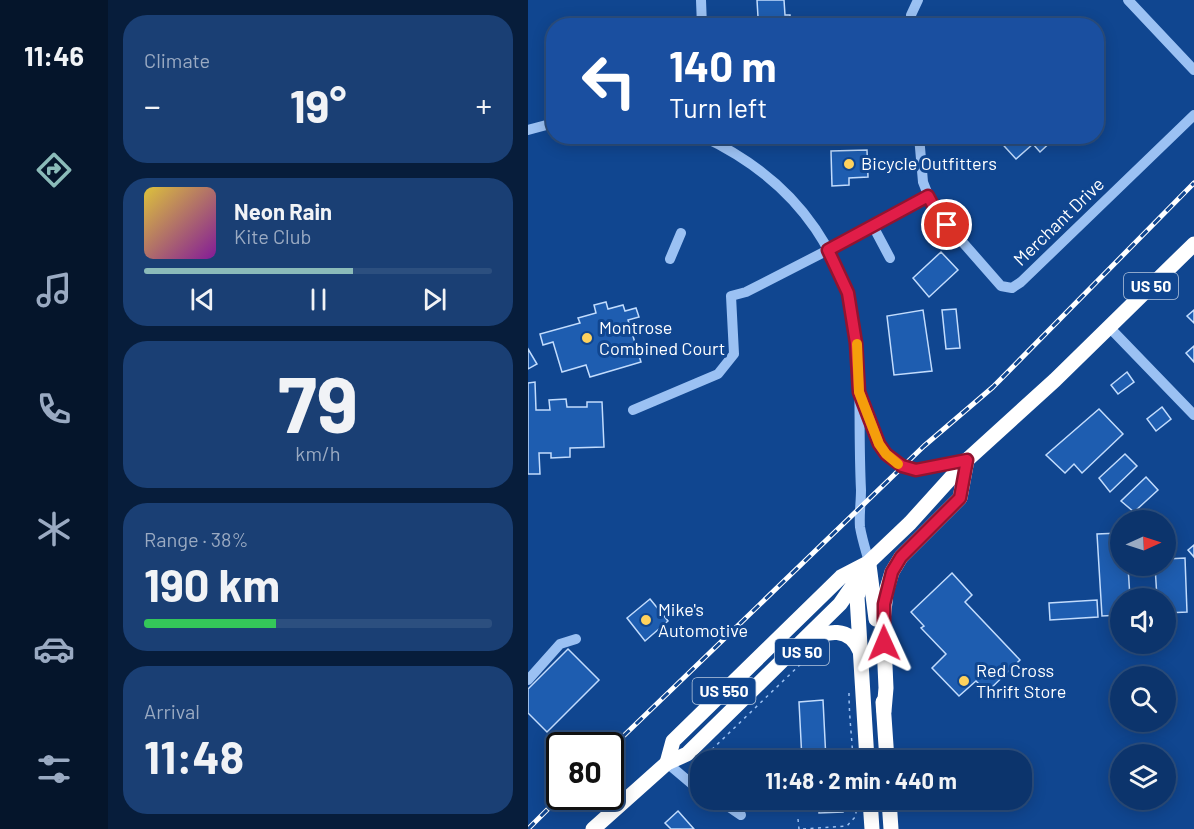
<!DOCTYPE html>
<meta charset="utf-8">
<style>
:root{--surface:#0c346c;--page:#1a3f74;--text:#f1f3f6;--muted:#9aaac2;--line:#2c4f7f;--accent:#8bbbb9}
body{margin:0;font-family:Barlow,sans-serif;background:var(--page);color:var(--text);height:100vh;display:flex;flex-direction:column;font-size:22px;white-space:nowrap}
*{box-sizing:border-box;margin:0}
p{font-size:20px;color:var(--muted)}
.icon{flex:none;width:33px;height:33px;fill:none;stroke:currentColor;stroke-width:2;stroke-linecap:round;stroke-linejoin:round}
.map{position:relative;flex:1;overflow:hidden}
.sheet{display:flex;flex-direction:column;gap:15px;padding:15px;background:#071d3b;width:420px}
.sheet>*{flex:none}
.guide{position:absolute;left:18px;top:18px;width:558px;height:126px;border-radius:24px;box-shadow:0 3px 15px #0003,0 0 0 2px var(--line);background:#1a4fa0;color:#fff;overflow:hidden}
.needle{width:39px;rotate:87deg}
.controls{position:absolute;left:582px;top:510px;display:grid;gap:12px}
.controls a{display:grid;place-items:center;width:66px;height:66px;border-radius:50%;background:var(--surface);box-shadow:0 3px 15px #0003,0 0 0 2px var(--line);font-size:30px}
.speed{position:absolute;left:18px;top:732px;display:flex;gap:12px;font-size:30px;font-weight:700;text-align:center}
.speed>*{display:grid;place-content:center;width:78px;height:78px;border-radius:50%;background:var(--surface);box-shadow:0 3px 15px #0003,0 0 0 2px var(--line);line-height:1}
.speed .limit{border:3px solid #111;border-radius:9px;background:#fff;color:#111}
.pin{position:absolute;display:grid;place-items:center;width:51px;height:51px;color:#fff;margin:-26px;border:3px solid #fff;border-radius:50%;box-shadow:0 2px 6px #0007}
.me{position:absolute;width:66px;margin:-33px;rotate:359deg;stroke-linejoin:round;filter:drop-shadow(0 0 4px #0008)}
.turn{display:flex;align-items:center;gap:21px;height:126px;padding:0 24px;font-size:27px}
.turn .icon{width:78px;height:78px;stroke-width:2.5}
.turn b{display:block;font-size:42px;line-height:51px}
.big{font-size:45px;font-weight:700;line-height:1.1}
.sheet .card{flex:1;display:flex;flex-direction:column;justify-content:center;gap:9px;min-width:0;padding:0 21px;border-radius:24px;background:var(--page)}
.sheet .dial{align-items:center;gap:0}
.dial b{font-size:78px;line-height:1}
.song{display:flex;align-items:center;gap:18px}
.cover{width:72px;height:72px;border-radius:9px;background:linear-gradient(135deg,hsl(50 70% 55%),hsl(290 70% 35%))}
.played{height:6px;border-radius:3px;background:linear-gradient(90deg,var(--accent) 60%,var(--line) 60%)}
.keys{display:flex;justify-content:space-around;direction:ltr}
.heat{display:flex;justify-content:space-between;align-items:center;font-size:33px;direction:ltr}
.charge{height:9px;border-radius:4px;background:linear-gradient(90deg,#34c759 38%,var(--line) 0)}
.trip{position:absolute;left:162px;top:750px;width:342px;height:60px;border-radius:24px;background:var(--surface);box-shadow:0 3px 15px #0003,0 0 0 2px var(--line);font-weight:700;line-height:60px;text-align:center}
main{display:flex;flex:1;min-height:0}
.tabs{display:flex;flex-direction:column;width:108px;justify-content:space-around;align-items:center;background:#05152b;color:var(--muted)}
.tabs .icon{width:42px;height:42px}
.tabs .selected{color:var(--accent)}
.tabs b{font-size:27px;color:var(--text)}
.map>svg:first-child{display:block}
.building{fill:#1e5db0;stroke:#c2dcfd;stroke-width:1.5}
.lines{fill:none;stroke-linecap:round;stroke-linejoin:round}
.path{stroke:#9bc1f3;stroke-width:1.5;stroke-dasharray:3 4.5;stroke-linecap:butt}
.minor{stroke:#9bc1f3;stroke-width:10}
.highway{stroke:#fff;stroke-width:15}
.rail-casing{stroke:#fff;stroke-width:5}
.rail{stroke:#104690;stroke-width:3;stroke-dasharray:9;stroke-linecap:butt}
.route-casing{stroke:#92132f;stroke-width:15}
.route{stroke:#e11d48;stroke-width:10}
.slow{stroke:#f59e0b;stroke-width:10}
.poi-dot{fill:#ffd25d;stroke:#104690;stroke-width:2}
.labels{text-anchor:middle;stroke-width:6;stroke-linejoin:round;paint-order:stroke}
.shield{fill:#104690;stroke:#b7c8de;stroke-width:1.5}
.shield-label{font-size:16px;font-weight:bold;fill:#fff}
.poi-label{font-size:18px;fill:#fff;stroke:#104690;text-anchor:start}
.street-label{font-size:18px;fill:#fff;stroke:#104690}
</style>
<main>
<nav class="tabs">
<b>11:46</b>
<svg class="icon selected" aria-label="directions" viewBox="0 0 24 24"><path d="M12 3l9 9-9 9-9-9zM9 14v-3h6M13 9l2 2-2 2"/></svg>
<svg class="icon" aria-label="music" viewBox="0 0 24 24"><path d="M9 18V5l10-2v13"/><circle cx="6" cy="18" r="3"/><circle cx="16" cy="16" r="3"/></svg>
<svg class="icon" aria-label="phone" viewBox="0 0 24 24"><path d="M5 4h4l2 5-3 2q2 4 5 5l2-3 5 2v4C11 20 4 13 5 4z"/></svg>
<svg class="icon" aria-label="climate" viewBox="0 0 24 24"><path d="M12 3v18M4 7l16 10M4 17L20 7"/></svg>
<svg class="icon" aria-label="car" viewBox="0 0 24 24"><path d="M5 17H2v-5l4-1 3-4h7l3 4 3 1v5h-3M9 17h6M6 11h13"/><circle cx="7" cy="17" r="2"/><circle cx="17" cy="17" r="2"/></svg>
<svg class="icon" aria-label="filters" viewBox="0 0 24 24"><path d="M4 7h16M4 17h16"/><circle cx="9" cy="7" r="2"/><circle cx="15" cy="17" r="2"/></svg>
</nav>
<section class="sheet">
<div class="card"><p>Climate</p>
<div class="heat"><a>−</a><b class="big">19°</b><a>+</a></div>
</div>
<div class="card">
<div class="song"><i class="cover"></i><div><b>Neon Rain</b><p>Kite Club</p></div></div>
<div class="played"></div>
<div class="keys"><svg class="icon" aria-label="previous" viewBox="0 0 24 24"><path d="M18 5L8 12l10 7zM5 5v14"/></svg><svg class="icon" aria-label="pause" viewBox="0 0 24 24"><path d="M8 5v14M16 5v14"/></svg><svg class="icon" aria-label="next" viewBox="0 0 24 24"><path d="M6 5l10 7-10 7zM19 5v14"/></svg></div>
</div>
<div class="card dial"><b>79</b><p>km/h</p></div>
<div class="card"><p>Range · 38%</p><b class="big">190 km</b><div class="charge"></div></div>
<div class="card"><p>Arrival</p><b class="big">11:48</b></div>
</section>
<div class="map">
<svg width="666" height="829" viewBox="0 0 666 829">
<rect width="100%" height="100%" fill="#104690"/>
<!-- building -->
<g class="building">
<path d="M 229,0 L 256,0 L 257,15 L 262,15 L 262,21 L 257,21 L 257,26 L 225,26 L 225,17 L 230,17 Z"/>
<path d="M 467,136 L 529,136 L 512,152 L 505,144 L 488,159 Z"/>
<path d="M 339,150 L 340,177 L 321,178 L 321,185 L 304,186 L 303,151 Z"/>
<path d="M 413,252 L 430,270 L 401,297 L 385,278 Z"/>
<path d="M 78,302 L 80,309 L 95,305 L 97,311 L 108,308 L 111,317 L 100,320 L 113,362 L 62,377 L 58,365 L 34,372 L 25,342 L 15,345 L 12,334 L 52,323 L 50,318 L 68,313 L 66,305 Z"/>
<path d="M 428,309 L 432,348 L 418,349 L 414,310 Z"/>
<path d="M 395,310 L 404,371 L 366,375 L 359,316 Z"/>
<path d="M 666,310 L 666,323 L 659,316 Z"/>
<path d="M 666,346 L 666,362 L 658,353 Z"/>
<path d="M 0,349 L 9,364 L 0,369 Z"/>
<path d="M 599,372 L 606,382 L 590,394 L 583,385 Z"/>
<path d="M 7,382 L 8,410 L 22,410 L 21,400 L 38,399 L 39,407 L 59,407 L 59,402 L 74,402 L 76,447 L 42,448 L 42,457 L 23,458 L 23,453 L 11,453 L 12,474 L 0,474 L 0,383 Z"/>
<path d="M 634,407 L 643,419 L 628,431 L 619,419 Z"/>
<path d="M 571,409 L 595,434 L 554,473 L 546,464 L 537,473 L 518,455 Z"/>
<path d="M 597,454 L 609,466 L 582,492 L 571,478 Z"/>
<path d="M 618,477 L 630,490 L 606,512 L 593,501 Z"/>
<path d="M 592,533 L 592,566 L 600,566 L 602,598 L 592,598 L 592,615 L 574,616 L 569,534 Z"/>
<path d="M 666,545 L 666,557 L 660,550 Z"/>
<path d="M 657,558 L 659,612 L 638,613 L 638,598 L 629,598 L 627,566 L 638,566 L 638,559 Z"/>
<path d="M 424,573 L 444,595 L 437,602 L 492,660 L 459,692 L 448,681 L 431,696 L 404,668 L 418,654 L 393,628 L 396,626 L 383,612 Z"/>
<path d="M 122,599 L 140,621 L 117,641 L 99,618 Z"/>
<path d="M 569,600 L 570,617 L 522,620 L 521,603 Z"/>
<path d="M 40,649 L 71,680 L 19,732 L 0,713 L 0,689 Z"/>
<path d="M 295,700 L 298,760 L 274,760 L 271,702 Z"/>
<path d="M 266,800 L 315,800 L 315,812 L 291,813 L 291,810 L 272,811 L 272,805 L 267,805 Z"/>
<path d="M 150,811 L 166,829 L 143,829 L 137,823 Z"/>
</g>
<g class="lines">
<!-- path -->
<g class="path">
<path d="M 321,693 C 321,716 324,738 325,760"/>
<path d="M 173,760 L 280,657"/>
<path d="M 163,769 L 172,761"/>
<path d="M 270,819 L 271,829"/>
<path d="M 275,829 L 319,826 L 328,816 L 328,800"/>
</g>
<!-- minor -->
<g class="minor">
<path d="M 173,0 L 174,26"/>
<path d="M 600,0 L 666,70"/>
<path d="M 384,26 L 383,15 L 390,0"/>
<path d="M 0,130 L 26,123"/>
<path d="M 174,136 C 272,182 326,260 331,368 C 332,408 331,450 333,490 C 333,502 331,515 332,527 C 334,539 338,551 341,562"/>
<path d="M 391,136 L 395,182 L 404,205 L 409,213 L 473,286 L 484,288 L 493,282 L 666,115"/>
<path d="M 345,226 L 362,258"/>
<path d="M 142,259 L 153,233"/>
<path d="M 581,327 L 666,415"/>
<path d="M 333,396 C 344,424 352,467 388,469 C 402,470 424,463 439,460"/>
<path d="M 105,410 L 190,374 L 206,354 L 203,296 L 218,292 L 300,250 L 400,196"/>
<path d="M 0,680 L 32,644 L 48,639"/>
<path d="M 139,763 L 165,785 L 172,787"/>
<path d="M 191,800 L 213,815"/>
</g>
<!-- highway -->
<g class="highway">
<path d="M 341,565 L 348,619"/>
<path d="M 335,579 L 329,597 L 339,760"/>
<path d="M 282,644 C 298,628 322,627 332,651"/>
<path d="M 355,702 L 359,760"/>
<path d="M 356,711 L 358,688 L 355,621 L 358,592 L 364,572 L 373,557 L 432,498 L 439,460"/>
<path d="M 139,763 L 145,741 L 313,577 L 338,564"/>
<path d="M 342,800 L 344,829"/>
<path d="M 361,800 L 363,829"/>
<path d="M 65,829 L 139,763 L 159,754 L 312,604 L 341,562 L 382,523 L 439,460 L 527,380 L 666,244"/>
</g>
<!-- rail casing -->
<g class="rail-casing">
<g id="rail">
<path d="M 82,749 L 396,446 L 465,387 L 666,183"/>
<path d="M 0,829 L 33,796"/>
</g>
</g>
<!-- rail -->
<use href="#rail" class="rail"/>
</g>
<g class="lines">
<!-- route casing -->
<g class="route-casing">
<path id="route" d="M 356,643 L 356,604 L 364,572 L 373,557 L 432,498 L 439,460 L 388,470 L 374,466 L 358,454 L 351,444 L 331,392 L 328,343 L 320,293 L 300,250 L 400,196 L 409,213 L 419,225"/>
</g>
<!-- route -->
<use href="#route" class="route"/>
<!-- slow -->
<path class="slow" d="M 329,344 L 331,392 L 351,444 L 358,454 L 370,464"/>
</g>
<!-- markers -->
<g class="poi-dot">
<circle cx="321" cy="164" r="6"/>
<circle cx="59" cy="338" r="6"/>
<circle cx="118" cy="620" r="6"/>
<circle cx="436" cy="681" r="6"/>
</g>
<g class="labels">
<!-- shield labels -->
<g class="shield">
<rect x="596" y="273" width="54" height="26" rx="4.5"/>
<rect x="247" y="639" width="54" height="26" rx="4.5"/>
<rect x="164.5" y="678" width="63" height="26" rx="4.5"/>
</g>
<g class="shield-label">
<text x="623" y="292">US 50</text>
<text x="274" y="658">US 50</text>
<text x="196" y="697">US 550</text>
</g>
<!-- poi labels -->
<g class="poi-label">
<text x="333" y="170">Bicycle Outfitters</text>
<text x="71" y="334">Montrose<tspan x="71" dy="21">Combined Court</tspan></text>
<text x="130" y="616">Mike's<tspan x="130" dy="21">Automotive</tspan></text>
<text x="448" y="677">Red Cross<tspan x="448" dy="21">Thrift Store</tspan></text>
</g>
<!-- street labels -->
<g class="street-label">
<text transform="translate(531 222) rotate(-44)" y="6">Merchant Drive</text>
</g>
</g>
</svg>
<div class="controls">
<a><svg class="needle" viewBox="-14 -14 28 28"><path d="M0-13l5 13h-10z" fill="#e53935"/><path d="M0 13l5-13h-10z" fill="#9aaac2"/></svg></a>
<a><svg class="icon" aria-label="sound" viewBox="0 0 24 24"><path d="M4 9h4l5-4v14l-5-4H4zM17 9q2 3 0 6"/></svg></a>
<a><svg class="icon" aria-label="search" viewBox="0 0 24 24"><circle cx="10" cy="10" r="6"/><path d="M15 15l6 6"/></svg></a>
<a><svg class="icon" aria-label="layers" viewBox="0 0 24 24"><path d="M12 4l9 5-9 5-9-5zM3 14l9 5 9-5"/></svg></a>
</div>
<div class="speed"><div class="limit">80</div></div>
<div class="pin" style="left:419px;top:225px;background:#d93025"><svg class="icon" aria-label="arrive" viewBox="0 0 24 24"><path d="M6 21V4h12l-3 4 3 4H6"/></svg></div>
<svg class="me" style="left:356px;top:643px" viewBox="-20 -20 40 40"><path d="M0-17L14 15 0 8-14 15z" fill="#e11d48" stroke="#fff" stroke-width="4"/></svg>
<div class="trip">11:48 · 2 min · 440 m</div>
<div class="guide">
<div class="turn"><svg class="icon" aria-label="left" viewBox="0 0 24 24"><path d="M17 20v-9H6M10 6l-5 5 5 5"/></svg><div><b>140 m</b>Turn left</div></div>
</div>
</div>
</main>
